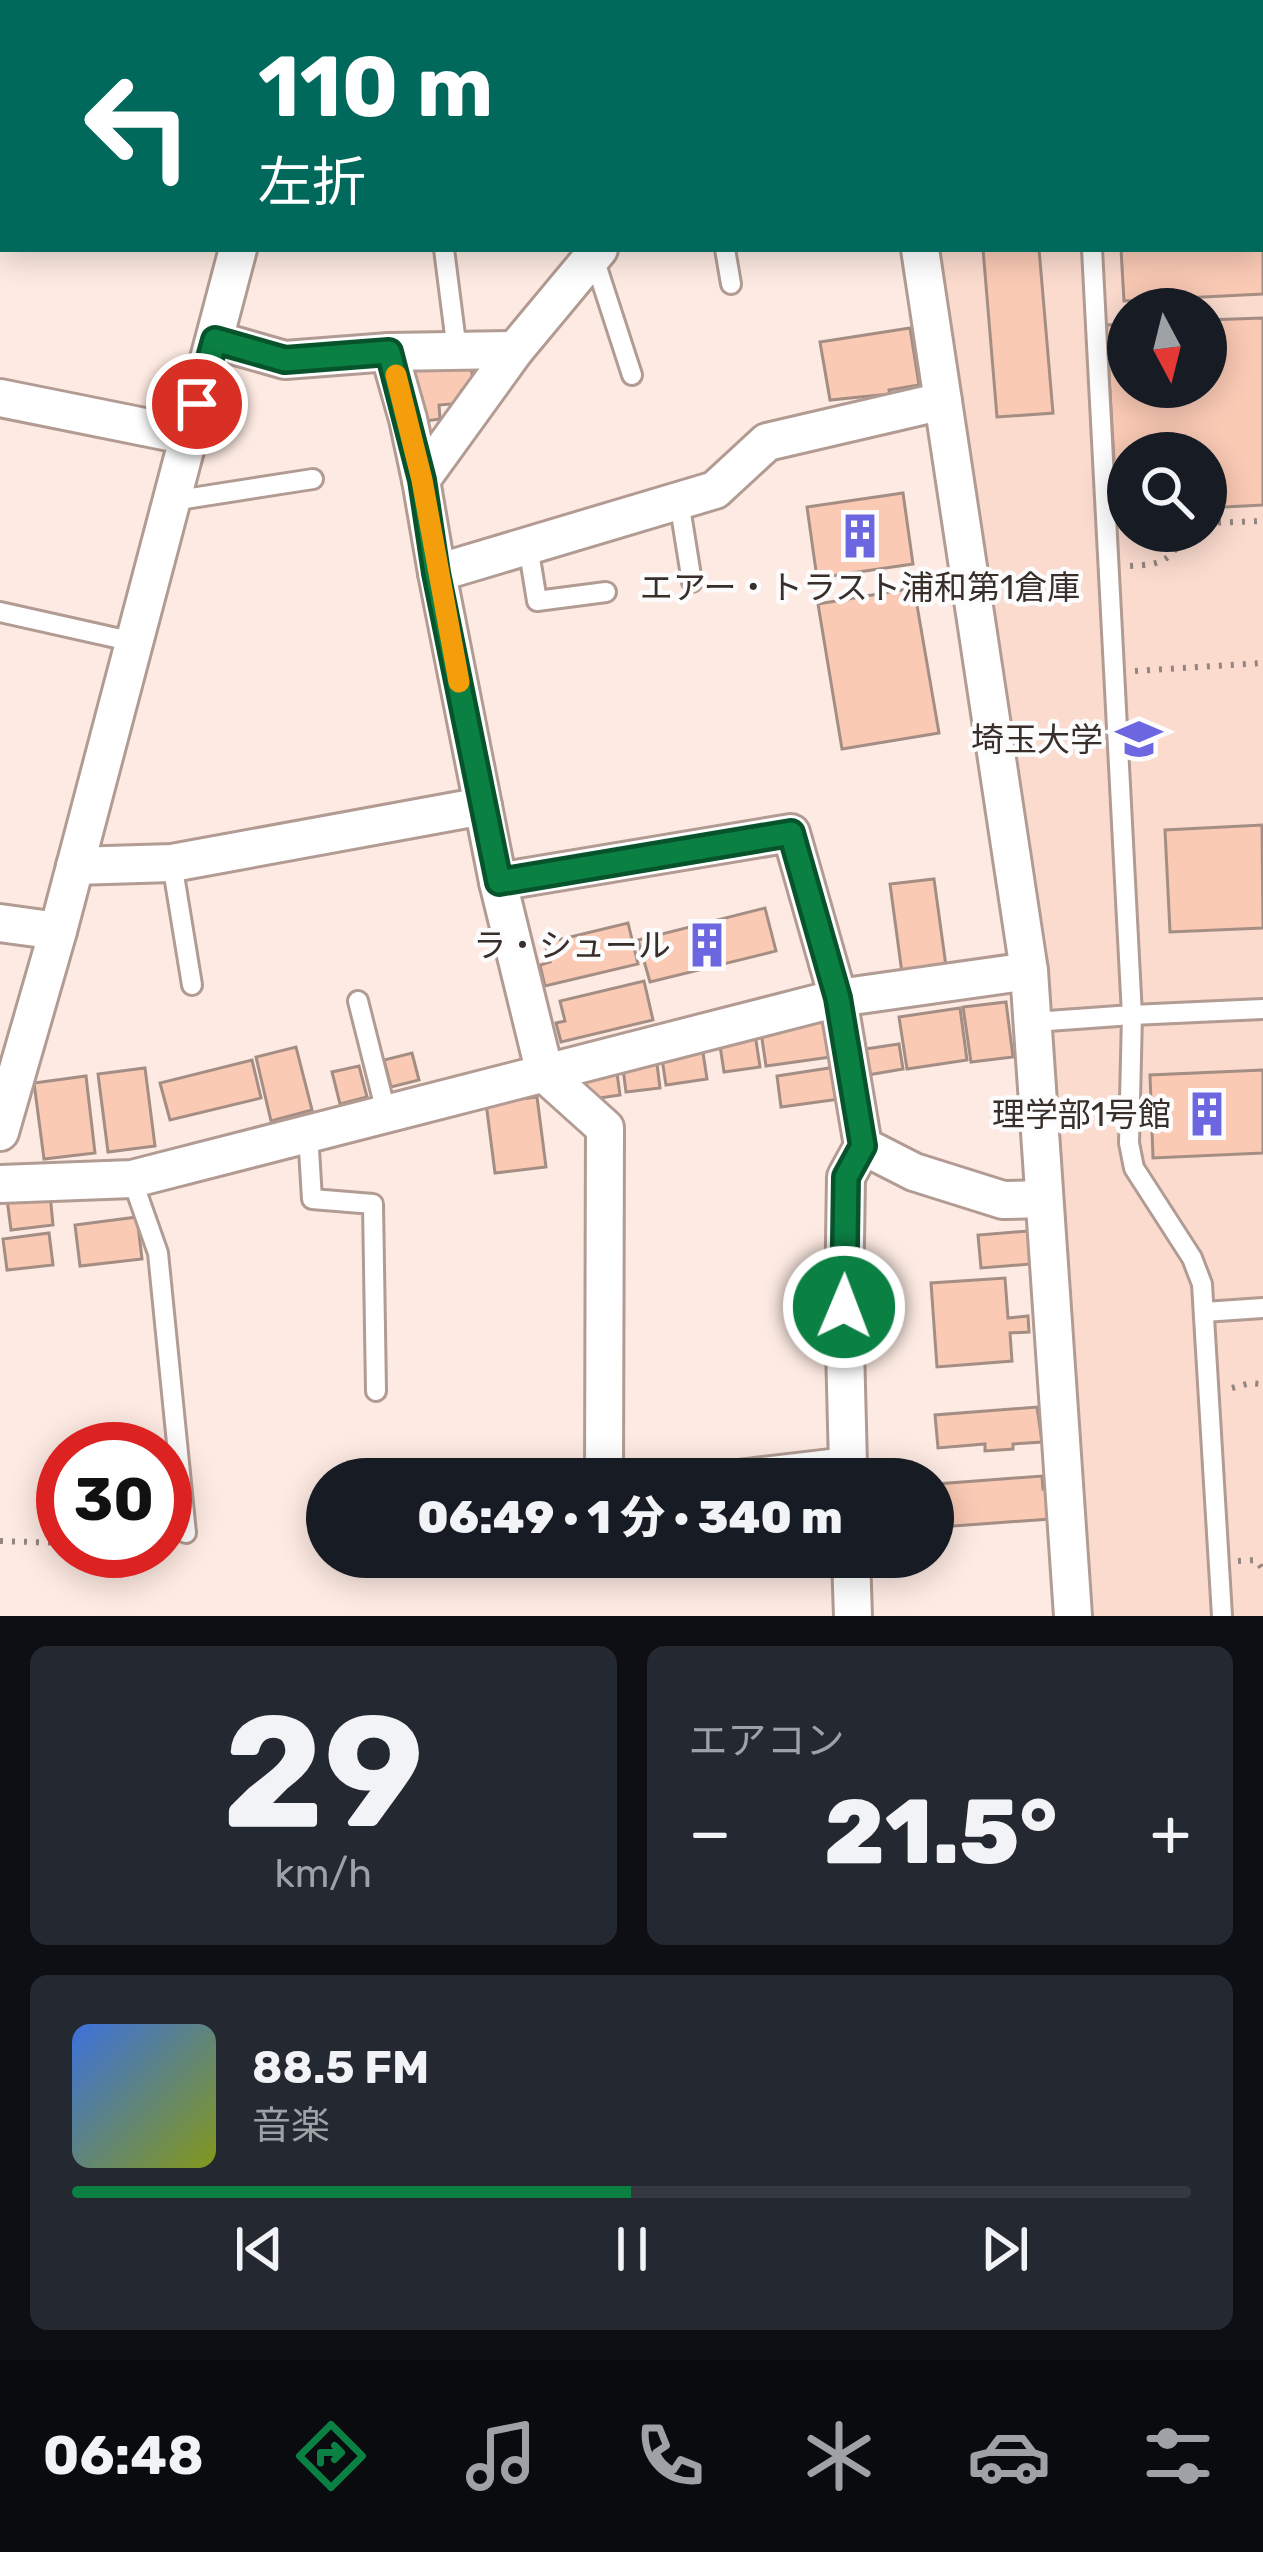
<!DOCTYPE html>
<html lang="ja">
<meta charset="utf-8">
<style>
:root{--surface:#171b24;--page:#242831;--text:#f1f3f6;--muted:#9ea1a6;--line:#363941;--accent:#0b8043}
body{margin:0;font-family:Rubik,"Noto Sans JP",sans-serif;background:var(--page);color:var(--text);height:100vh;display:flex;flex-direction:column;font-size:45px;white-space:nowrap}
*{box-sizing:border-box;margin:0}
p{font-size:39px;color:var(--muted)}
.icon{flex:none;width:66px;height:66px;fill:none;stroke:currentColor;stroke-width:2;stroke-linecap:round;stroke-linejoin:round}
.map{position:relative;height:1616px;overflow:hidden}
.drawer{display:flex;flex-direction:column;gap:30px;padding:30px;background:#0d0f14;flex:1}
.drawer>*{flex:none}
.hud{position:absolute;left:0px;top:0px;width:1263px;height:252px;box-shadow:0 6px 30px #0003;background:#00695c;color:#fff;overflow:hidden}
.needle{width:78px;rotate:173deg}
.buttons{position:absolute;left:1107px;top:288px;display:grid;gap:24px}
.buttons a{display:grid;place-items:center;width:120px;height:120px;border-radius:50%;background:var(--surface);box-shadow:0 6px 30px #0003;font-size:60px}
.speed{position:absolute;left:36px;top:1422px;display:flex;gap:24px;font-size:60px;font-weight:700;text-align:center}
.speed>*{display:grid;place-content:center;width:156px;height:156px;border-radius:50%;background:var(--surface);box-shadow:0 6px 30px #0003;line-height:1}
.speed .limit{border:18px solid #d22;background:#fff;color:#111}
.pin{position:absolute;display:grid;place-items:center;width:102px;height:102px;color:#fff;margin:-51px;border:6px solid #fff;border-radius:50%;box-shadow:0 3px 12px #0007}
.me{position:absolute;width:132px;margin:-66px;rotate:1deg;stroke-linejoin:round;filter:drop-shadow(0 0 9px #0008)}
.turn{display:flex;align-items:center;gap:42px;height:252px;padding:0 60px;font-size:54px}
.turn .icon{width:156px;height:156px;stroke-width:2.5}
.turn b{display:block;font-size:84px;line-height:102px}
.big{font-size:90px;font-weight:800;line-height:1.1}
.drawer .card{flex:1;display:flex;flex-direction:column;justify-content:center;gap:18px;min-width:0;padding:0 42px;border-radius:18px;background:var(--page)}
.drawer .dial{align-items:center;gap:0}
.dial b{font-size:156px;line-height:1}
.song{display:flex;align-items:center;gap:36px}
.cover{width:144px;height:144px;border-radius:18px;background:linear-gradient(135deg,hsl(220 70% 55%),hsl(70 70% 35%))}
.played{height:12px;border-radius:6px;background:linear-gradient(90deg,var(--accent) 50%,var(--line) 50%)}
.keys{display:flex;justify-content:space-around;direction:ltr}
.heat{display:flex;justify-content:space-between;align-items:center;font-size:66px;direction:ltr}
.drawer .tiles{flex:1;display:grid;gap:30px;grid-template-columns:1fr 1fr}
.card:last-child{grid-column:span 2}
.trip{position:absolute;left:306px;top:1458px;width:648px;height:120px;border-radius:60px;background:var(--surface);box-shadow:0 6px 30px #0003;font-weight:800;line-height:120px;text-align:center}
.menu{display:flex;height:192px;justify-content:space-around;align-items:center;background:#090b0e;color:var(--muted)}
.menu .icon{width:84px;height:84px}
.menu .current{color:var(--accent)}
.menu b{font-size:54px;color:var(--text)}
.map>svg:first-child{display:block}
.built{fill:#fbdbce;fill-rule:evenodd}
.building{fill:#facab5;stroke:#a48e84;stroke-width:3}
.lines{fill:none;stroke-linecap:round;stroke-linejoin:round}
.lane-casing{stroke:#b29b92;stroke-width:24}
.street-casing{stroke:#b29b92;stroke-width:42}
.path{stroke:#93857f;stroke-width:6;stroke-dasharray:3 9;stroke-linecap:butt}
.lane{stroke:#fff;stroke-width:18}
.street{stroke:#fff;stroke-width:36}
.route-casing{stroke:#07532c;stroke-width:30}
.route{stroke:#0b8043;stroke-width:21}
.slow{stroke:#f59e0b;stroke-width:21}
.labels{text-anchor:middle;stroke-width:9;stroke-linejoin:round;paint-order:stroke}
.poi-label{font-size:33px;fill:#382f2b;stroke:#fcfcfc;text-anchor:end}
</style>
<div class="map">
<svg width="1263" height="1616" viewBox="0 0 1263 1616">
<rect width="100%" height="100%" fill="#fdeae2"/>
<!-- built -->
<path class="built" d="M 902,0 L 1263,0 L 1263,1616 L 1094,1616 L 1047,947 L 940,249 L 1260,249 L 1260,3 L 903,3 ZM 1128,309 L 1206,309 L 1206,387 L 1128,387 ZM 1128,453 L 1206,453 L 1206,531 L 1128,531 Z"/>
<!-- building -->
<g class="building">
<rect x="341" y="0" width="92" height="3"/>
<path d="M 475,0 L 541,0 L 542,3 L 476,3 Z"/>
<path d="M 0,154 L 3,154 L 3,226 L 0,225 Z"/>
<path d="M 1260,222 L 1263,222 L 1263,294 L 1124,301 L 1121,249 L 1260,249 Z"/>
<path d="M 983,249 L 1039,249 L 1053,413 L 997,417 Z"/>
<path d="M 1263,318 L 1263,505 L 1206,508 L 1206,453 L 1128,453 L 1128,511 L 1117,511 L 1106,325 L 1128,324 L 1128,387 L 1206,387 L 1206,320 Z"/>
<path d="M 910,328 L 919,385 L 889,390 L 890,394 L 830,400 L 820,342 Z"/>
<path d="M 471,359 L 473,389 L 462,390 L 463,403 L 439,405 L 440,419 L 425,421 L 422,398 L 416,399 L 413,365 Z"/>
<path d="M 903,493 L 913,564 L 817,578 L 807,507 Z"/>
<path d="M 914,588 L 939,733 L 842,749 L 818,604 Z"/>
<path d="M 1262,825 L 1263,928 L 1170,932 L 1165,830 Z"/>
<path d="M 934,879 L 946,966 L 902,973 L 890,884 Z"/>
<path d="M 765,908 L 776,951 L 650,982 L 638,940 Z"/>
<path d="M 628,923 L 638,964 L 545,986 L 540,965 L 550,962 L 545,943 Z"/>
<path d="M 644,981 L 653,1020 L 561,1042 L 556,1023 L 565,1021 L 560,1001 Z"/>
<path d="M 1006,1002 L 1013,1057 L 971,1062 L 963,1007 Z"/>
<path d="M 960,1008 L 967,1060 L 907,1069 L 899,1017 Z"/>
<path d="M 832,1015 L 838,1056 L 766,1066 L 760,1025 Z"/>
<path d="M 755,1034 L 760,1067 L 724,1072 L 719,1039 Z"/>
<path d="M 899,1044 L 903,1069 L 868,1075 L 865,1049 Z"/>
<path d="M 702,1046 L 707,1079 L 666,1085 L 661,1052 Z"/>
<path d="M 296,1047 L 312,1110 L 271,1121 L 256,1057 Z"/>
<path d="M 412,1053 L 419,1080 L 391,1087 L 384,1060 Z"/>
<path d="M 656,1056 L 660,1088 L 626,1092 L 622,1061 Z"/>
<path d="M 252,1060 L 261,1098 L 170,1120 L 160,1083 Z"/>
<path d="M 359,1066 L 367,1097 L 340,1104 L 332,1072 Z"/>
<path d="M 616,1066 L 620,1095 L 586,1100 L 582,1071 Z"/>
<path d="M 842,1066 L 847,1098 L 781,1107 L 777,1076 Z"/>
<path d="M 145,1068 L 155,1146 L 108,1152 L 98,1074 Z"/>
<path d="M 1263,1070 L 1263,1153 L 1153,1158 L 1150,1075 Z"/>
<path d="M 86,1076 L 95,1153 L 44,1159 L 34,1083 Z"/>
<path d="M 537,1097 L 546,1167 L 495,1173 L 486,1103 Z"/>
<path d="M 50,1194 L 53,1225 L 11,1230 L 7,1199 Z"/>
<path d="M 137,1217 L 142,1259 L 80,1266 L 75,1225 Z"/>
<path d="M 1028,1231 L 1031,1264 L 981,1268 L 978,1235 Z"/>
<path d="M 49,1233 L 53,1265 L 7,1270 L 3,1239 Z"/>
<path d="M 1005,1278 L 1008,1318 L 1028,1316 L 1029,1332 L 1010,1333 L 1012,1361 L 937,1367 L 931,1283 Z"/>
<path d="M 1037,1407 L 1042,1442 L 1013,1444 L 1013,1449 L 985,1451 L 985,1444 L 938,1448 L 935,1415 Z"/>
<path d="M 1042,1476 L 1043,1489 L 1048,1489 L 1050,1519 L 940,1527 L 937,1484 Z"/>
</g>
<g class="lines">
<!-- lane casing -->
<g class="lane-casing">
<g id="lane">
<path d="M 1260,184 L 1263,184"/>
<path d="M 444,249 L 457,351"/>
<path d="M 725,249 L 731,284"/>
<path d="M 593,255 L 632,375"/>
<path d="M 172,501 L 313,479"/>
<path d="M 679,501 L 692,582"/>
<path d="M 528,546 L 537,601 L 606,592"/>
<path d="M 0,612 L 134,642"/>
<path d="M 172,863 L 192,985"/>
<path d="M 358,1001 L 386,1112"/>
<path d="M 1034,1022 L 1132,1015 L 1092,249"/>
<path d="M 308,1133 L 312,1199 L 373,1204 L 376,1391"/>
<path d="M 132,1179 L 158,1253 L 186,1533"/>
<path d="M 1204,1312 L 1263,1308"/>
<path d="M 1222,1616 L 1202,1284 L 1192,1258 L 1134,1168 L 1129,1143 L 1132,1015 L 1263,1009"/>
</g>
</g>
<!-- street casing -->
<g class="street-casing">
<g id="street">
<path d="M 882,0 L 883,3"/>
<path d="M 301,3 L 301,0"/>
<path d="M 920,249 L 1029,971 L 1073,1616"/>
<path d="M 215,340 L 285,360 L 389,352 L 515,350"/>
<path d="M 389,352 L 408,419 L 421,480"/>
<path d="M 0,398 L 189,436"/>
<path d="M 437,573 L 715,490 L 767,442 L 943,401"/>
<path d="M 75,866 L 172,863 L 483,806"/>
<path d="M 498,882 L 437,573 L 421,480 L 515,350 L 599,249"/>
<path d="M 0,923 L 58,931"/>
<path d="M 0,1132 L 58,931 L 238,249"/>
<path d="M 863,1146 L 914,1172 L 1003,1200 L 1044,1199"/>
<path d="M 0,1184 L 132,1179 L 838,998 L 1029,971"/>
<path d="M 604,1479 L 605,1128 L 545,1074 L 498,882 L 791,833 L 838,998 L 863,1146 L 846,1177 L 844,1307 L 848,1466 L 738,1479"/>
<path d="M 851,1557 L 853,1616"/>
</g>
</g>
<!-- path -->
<g class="path">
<path d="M 1206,523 L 1263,521"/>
<path d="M 1130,566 C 1167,564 1168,560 1189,531"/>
<path d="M 1135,671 L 1263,663"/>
<path d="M 1232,1388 L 1250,1383 L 1263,1384"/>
<path d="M 0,1541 L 63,1543"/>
<path d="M 1238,1561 L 1256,1560 L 1263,1570"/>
</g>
<!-- lane -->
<use href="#lane" class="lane"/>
<!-- street -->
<use href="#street" class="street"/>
</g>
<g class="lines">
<!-- route casing -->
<g class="route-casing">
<path id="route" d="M 197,404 L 215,340 L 285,360 L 389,352 L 422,480 L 436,573 L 499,882 L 791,833 L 838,998 L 863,1146 L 846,1177 L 844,1307"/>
</g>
<!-- route -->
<use href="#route" class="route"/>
<!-- slow -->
<path class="slow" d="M 396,375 L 422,480 L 459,682"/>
</g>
<!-- icons -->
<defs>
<g id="building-bare" transform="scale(3.6)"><path d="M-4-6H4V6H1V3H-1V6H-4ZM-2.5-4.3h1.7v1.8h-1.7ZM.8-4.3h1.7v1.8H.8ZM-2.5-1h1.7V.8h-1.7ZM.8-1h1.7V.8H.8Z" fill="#6c67e1" stroke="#fcfcfc" stroke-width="2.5" paint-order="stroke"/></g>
<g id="university-bare" transform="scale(3.6)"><path d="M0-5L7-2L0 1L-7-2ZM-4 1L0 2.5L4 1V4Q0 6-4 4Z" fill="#6c67e1" stroke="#fcfcfc" stroke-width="2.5" paint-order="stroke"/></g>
</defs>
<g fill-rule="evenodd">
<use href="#building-bare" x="860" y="536"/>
<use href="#university-bare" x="1139" y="739"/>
<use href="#building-bare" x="707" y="945"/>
<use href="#building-bare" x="1207" y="1114"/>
</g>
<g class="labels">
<!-- poi labels -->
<g class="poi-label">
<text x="860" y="599" text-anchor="middle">エアー・トラスト浦和第1倉庫</text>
<text x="1103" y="751">埼玉大学</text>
<text x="671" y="957">ラ・シュール</text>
<text x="1171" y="1126">理学部1号館</text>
</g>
</g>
</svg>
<div class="buttons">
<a><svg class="needle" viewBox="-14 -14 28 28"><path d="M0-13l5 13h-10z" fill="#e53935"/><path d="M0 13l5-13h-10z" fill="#9ea1a6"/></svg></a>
<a><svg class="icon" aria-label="search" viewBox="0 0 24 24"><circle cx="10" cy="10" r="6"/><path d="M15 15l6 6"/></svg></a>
</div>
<div class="speed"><div class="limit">30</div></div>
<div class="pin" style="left:197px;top:404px;background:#d93025"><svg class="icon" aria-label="arrive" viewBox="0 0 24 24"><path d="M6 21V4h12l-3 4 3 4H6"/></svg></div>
<svg class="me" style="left:844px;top:1307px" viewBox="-20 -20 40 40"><circle r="17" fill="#0b8043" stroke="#fff" stroke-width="3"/><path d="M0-11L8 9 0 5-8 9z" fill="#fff"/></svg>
<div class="trip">06:49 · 1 分 · 340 m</div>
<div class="hud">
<div class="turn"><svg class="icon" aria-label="left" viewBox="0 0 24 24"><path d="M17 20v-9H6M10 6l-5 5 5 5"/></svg><div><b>110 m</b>左折</div></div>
</div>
</div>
<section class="drawer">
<div class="tiles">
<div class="card dial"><b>29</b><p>km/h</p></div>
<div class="card"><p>エアコン</p>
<div class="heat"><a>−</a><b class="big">21.5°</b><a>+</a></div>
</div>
<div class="card">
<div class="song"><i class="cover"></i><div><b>88.5 FM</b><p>音楽</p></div></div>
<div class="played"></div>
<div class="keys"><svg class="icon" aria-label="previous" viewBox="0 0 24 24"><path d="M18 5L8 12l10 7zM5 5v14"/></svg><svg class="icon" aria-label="pause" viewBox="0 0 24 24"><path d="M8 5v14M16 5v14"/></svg><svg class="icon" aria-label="next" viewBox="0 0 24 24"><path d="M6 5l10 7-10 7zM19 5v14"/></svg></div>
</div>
</div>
</section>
<nav class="menu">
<b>06:48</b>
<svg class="icon current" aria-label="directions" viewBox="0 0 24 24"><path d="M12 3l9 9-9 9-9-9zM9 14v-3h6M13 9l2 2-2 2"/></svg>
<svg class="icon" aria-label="music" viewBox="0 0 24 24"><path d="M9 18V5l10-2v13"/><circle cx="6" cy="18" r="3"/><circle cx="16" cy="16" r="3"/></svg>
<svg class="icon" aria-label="phone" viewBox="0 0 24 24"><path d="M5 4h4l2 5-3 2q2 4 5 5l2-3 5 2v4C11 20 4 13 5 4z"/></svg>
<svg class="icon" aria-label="climate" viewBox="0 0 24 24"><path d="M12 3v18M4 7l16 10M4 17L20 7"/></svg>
<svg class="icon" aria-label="car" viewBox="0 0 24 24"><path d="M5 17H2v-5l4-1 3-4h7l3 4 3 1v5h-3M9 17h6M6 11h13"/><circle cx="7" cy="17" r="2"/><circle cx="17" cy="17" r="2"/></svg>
<svg class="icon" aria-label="filters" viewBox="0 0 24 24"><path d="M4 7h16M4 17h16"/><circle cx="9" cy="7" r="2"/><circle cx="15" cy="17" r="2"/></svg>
</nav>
